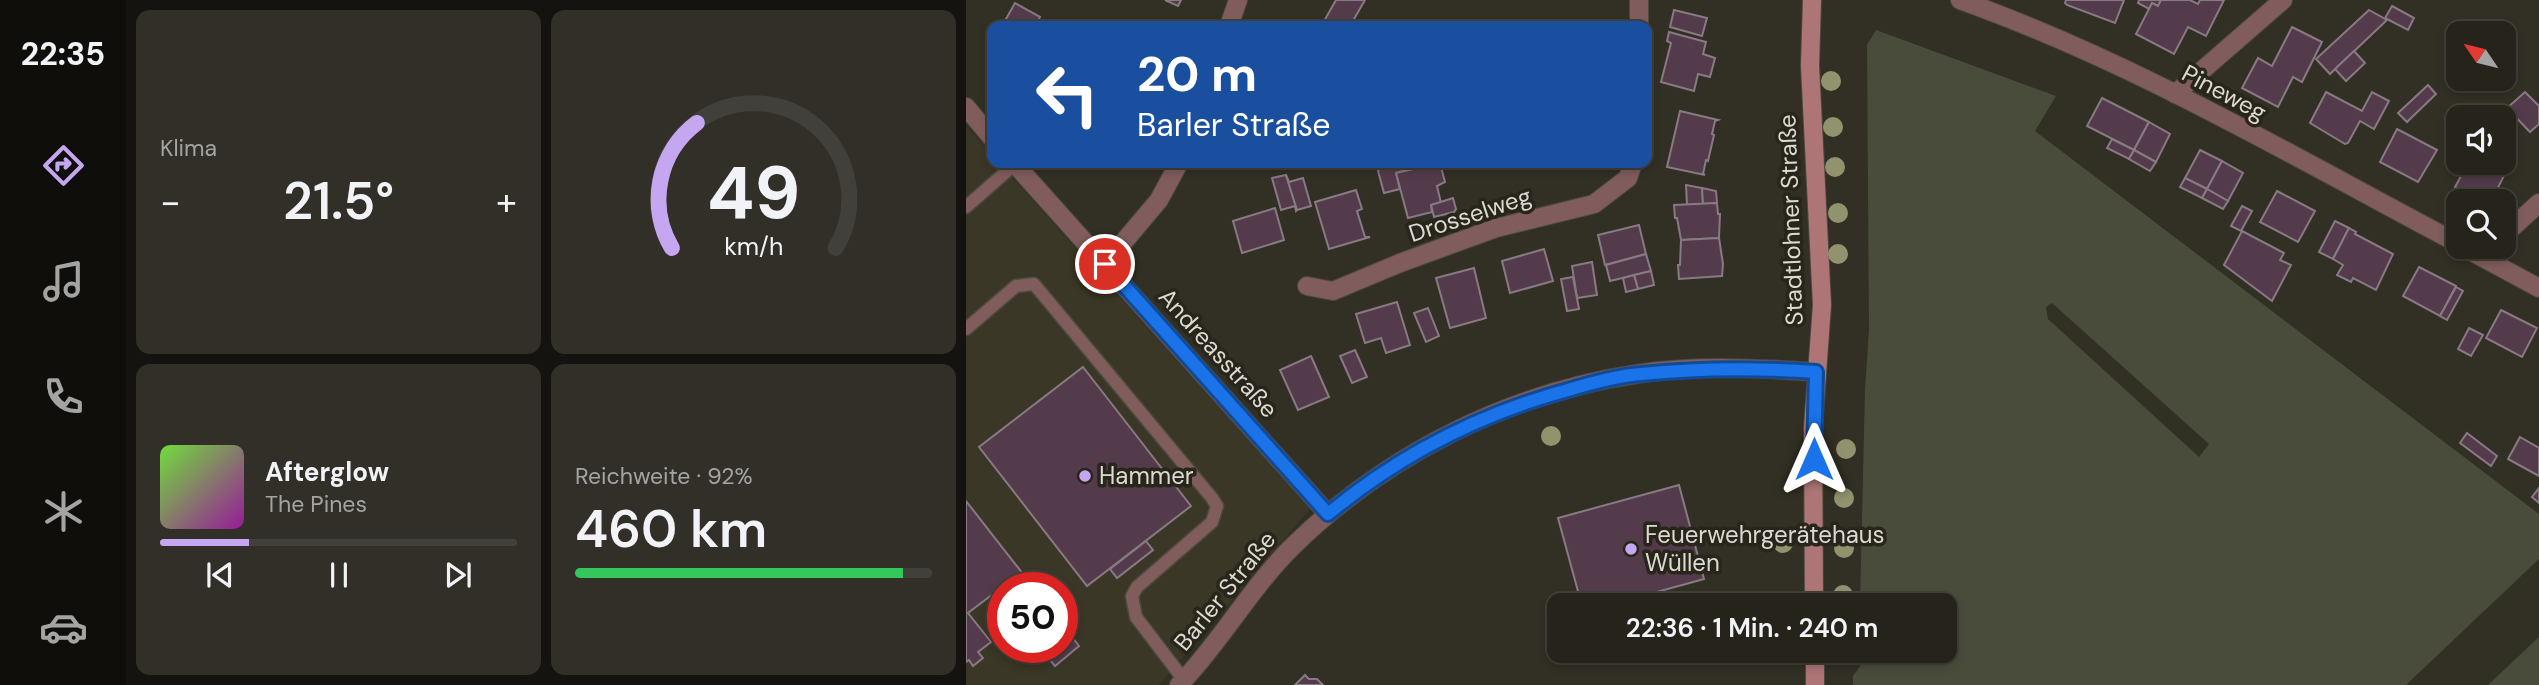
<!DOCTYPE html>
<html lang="de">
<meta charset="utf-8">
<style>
:root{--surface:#26231b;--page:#322f28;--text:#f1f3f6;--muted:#a4a4a3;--line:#42403a;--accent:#c5a7f1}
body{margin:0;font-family:"DM Sans",sans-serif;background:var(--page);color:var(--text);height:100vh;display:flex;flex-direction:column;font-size:26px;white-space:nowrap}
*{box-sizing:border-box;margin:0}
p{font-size:23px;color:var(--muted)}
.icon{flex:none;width:38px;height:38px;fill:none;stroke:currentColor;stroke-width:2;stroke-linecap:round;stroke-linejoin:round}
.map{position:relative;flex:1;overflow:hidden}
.panel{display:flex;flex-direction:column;gap:10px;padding:10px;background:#15130f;width:840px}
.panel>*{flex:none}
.top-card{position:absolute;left:21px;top:21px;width:665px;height:147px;border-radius:14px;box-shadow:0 4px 10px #0003,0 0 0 2px var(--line);background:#1a4fa0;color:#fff;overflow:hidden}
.needle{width:46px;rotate:305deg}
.fabs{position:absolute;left:1480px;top:21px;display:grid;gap:14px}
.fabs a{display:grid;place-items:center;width:70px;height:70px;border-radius:14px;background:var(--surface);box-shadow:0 4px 10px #0003,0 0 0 2px var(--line);font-size:35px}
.speed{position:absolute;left:21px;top:572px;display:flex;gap:14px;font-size:35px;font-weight:700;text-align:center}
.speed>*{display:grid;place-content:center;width:91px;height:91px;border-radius:50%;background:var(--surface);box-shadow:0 4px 10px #0003,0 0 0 2px var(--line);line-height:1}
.speed .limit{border:10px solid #d22;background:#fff;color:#111}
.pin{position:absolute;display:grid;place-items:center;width:60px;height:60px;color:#fff;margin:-30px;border:4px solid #fff;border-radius:50%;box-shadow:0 2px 7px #0007}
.me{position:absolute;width:77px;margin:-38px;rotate:0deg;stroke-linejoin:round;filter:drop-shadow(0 0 5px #0008)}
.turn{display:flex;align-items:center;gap:24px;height:147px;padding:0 35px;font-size:32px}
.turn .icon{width:91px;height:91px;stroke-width:2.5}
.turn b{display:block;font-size:49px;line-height:60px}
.big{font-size:52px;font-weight:600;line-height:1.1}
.panel .card{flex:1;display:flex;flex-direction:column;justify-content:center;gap:10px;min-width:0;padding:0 24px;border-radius:14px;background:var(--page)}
.panel .dial{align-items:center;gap:0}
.dial svg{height:182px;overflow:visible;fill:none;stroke:var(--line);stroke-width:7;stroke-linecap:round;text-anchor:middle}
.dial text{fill:var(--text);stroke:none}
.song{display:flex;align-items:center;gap:21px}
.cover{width:84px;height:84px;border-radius:10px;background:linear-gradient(135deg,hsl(100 70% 55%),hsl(300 70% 35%))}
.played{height:7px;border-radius:4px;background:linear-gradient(90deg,var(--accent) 25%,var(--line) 25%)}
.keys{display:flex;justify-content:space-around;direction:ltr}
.heat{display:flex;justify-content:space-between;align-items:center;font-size:38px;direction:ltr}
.charge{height:10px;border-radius:5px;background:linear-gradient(90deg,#34c759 92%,var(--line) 0)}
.panel .tiles{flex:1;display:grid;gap:10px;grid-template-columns:repeat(2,1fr)}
.trip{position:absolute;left:581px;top:593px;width:410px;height:70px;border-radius:14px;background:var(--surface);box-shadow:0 4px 10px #0003,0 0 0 2px var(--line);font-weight:600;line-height:70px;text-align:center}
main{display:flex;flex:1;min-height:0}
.tab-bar{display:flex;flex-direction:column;width:126px;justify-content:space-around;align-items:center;background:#0f0e0b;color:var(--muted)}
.tab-bar .icon{width:49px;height:49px}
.tab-bar .active{color:var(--accent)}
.tab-bar b{font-size:32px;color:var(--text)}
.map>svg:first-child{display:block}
.built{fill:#3b3726;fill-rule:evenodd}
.green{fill:#4a4c3b;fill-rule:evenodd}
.building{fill:#543b4b;stroke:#877a82;stroke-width:2}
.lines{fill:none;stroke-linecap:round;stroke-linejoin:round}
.service-casing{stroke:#4d4a40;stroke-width:15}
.minor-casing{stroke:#4d4a40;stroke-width:20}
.secondary-casing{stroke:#4d4a40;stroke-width:20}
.service{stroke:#805d5c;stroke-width:12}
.minor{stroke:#805d5c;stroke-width:18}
.secondary{stroke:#ad7575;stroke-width:18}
.tree{fill:#91926e}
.route-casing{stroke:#114b97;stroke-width:18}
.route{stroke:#1a73e8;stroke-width:12}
.poi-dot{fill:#c5a7f1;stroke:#28251a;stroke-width:2.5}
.labels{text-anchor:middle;stroke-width:7;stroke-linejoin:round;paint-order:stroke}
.street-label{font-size:24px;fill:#dbd9d2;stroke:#28251a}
.poi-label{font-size:24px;fill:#dbd9d2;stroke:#28251a;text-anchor:start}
</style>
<main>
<nav class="tab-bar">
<b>22:35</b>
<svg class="icon active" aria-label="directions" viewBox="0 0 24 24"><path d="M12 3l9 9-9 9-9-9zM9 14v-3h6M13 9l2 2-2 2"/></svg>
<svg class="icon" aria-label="music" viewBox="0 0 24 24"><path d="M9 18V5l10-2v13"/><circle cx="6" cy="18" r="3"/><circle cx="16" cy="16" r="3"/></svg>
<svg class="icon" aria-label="phone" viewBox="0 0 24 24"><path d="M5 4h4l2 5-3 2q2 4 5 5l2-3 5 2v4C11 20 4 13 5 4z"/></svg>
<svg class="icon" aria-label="climate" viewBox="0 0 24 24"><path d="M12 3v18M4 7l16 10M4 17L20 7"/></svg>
<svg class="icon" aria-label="car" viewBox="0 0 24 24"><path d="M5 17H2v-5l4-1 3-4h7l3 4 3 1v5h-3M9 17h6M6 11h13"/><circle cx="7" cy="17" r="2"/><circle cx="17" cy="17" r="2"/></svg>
</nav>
<section class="panel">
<div class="tiles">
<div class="card"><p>Klima</p>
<div class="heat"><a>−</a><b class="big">21.5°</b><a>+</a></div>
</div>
<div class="card dial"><svg viewBox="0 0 100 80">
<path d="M14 69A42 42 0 1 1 86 69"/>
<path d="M14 69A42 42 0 0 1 25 14" stroke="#c5a7f1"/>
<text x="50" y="56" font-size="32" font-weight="700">49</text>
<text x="50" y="72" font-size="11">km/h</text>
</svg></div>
<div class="card">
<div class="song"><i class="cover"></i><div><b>Afterglow</b><p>The Pines</p></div></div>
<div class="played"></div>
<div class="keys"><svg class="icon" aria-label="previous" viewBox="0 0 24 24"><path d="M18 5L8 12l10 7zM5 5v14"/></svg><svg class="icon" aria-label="pause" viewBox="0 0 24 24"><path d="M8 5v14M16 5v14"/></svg><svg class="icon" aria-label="next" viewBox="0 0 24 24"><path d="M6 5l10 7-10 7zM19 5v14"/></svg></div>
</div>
<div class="card"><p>Reichweite · 92%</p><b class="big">460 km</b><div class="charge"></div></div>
</div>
</section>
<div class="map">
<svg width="1573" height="685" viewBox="0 0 1573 685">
<rect width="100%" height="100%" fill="#322f24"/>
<!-- built -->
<path class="built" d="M 0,126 L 26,155 L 26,163 L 33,163 L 344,509 L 193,685 L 0,685 ZM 37,588 L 96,588 L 96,648 L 37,648 Z"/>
<!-- green -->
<g class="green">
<path d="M 910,30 L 1090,96 L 1069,131 L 1573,514 L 1573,559 L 1440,685 L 887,685 L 887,676 L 902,655 L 901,651 L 978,651 L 978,606 L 894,605 L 899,390 L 903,330 L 901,45 ZM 1086,303 L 1243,444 L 1233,457 L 1082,319 L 1080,307 Z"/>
<path d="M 1573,637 L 1573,685 L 1522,685 Z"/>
</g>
<!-- building -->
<g class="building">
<path d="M 199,0 L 215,0 L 212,6 Z"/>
<path d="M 370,0 L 399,0 L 384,26 L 367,26 L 358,21 Z"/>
<path d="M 1100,0 L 1158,0 L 1149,23 L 1101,5 L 1099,3 Z"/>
<path d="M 1173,0 L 1195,0 L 1192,6 L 1186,3 L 1183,9 L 1172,3 Z"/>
<path d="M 1195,0 L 1224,0 L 1232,4 L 1234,0 L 1258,0 L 1240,36 L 1222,27 L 1208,54 L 1170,34 L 1186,3 L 1192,6 Z"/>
<path d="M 49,3 L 74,17 L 69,26 L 36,26 Z"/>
<path d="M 1426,6 L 1448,18 L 1442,30 L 1419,18 Z"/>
<path d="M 708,10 L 741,18 L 736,36 L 704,27 Z"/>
<path d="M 1403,10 L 1421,20 L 1364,74 L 1350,59 Z"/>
<path d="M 1326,27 L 1356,42 L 1336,82 L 1327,77 L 1312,107 L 1276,88 L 1292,58 L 1306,66 Z"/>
<path d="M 703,32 L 740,42 L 737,54 L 749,58 L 744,77 L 732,74 L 728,91 L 695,82 L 705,43 L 701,41 Z"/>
<path d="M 1388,51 L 1399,63 L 1380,81 L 1369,69 Z"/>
<path d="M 1462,85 L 1470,94 L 1441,122 L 1432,113 Z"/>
<path d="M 1360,92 L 1396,111 L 1406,92 L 1423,101 L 1408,129 L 1394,121 L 1382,143 L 1379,144 L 1344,123 Z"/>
<path d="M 1559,92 L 1573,106 L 1573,124 L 1564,132 L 1541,108 Z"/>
<path d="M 1136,98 L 1183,122 L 1168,150 L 1121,126 Z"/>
<path d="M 714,111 L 752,120 L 749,121 L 746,134 L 748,135 L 742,161 L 740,160 L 737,174 L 739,175 L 701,167 Z"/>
<path d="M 1183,122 L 1204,134 L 1190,162 L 1168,150 Z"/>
<path d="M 1431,129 L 1471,150 L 1452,182 L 1414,162 Z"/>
<path d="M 1146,139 L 1168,150 L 1163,159 L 1141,148 Z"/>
<path d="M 1168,150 L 1190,162 L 1184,171 L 1163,159 Z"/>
<path d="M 1234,150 L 1256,161 L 1241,189 L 1219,178 Z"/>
<path d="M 1256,161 L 1277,173 L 1262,201 L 1241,189 Z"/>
<path d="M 418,163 L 435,163 L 437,171 L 430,173 L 434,189 L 418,193 L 412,171 Z"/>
<path d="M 474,163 L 479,182 L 471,186 L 475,203 L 465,205 L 466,212 L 442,218 L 430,173 Z"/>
<path d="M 1502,163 L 1528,163 L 1541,170 L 1525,201 L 1515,201 L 1489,187 Z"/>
<path d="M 320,175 L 331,210 L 330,211 L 329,206 L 315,210 L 306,178 Z"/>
<path d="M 320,175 L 323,182 L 337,178 L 345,206 L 331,210 Z"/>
<path d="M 1219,178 L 1241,189 L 1236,198 L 1214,187 Z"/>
<path d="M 720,185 L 736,188 L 737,204 L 721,205 Z"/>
<path d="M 736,188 L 750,191 L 751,203 L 737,204 Z"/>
<path d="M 1241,189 L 1262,201 L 1257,209 L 1236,198 Z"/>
<path d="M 390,190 L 396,209 L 391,211 L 399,237 L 404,237 L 363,249 L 349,202 Z"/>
<path d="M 1311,191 L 1349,211 L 1332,242 L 1294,222 Z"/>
<path d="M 487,198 L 490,209 L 488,212 L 468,217 L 465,205 Z"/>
<path d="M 751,203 L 752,214 L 754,214 L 753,238 L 715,240 L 711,218 L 709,218 L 708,205 Z"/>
<path d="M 1276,206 L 1286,211 L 1275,231 L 1265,226 Z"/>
<path d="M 309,208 L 318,240 L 276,253 L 267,221 Z"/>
<path d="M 1369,221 L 1383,228 L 1367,259 L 1353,252 Z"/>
<path d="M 673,225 L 680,254 L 639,265 L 632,235 Z"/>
<path d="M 1383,228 L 1390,232 L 1389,234 L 1427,254 L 1410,290 L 1387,278 L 1385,282 L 1371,275 L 1377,265 L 1367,259 Z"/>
<path d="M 1276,231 L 1318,253 L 1314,260 L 1325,265 L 1306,301 L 1258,265 Z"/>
<path d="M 753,238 L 757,264 L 756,276 L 713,279 L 712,265 L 714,265 L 715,240 Z"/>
<path d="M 578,249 L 587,281 L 544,293 L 536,261 Z"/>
<path d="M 680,254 L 685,271 L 644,281 L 640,265 Z"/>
<path d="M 626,262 L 631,295 L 611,298 L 606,266 Z"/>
<path d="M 1453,267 L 1490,286 L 1474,316 L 1437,296 Z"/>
<path d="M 508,268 L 520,318 L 484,328 L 470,278 Z"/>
<path d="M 685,271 L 688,285 L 672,289 L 668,275 Z"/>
<path d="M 668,275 L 672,289 L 660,292 L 657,278 Z"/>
<path d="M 607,277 L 613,309 L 601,311 L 595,279 Z"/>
<path d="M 1490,287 L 1497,291 L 1481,320 L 1474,316 Z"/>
<path d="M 431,302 L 444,345 L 420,353 L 415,338 L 399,343 L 390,314 Z"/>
<path d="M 462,308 L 473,336 L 460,342 L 448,313 Z"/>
<path d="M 1535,310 L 1571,328 L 1556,357 L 1520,338 Z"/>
<path d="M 1503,328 L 1517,335 L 1505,356 L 1492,349 Z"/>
<path d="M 389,350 L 401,377 L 386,383 L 374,356 Z"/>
<path d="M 345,356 L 363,397 L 332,410 L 314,370 Z"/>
<path d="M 117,367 L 225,506 L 121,586 L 13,447 Z"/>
<path d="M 1501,433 L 1531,456 L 1525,466 L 1494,443 Z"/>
<path d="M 1554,437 L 1573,448 L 1573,476 L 1542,459 Z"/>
<path d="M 713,485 L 738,579 L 640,606 L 616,606 L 592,518 Z"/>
<path d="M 1573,488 L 1573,503 L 1566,497 Z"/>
<path d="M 0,501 L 68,588 L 37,588 L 37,599 L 31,591 L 2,613 L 25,642 L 12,652 L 17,658 L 7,666 L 3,660 L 0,662 Z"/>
<path d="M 180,541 L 187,550 L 151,578 L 144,569 Z"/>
<path d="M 96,624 L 113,646 L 89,666 L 74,648 L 96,648 Z"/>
<path d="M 339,675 L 343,679 L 351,679 L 357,685 L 329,685 Z"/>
</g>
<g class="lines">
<!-- service casing -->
<g class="service-casing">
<g id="service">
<path d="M 0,207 L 49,164"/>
<path d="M 0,329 L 50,286 L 68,284 L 246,498 L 251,506 L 246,522 L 171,587 L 166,596 L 170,617 L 218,680"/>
</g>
</g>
<!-- minor casing -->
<g class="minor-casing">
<g id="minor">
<path d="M 994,0 C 1168,62 1330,158 1493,244"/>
<path d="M 263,26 L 272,0"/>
<path d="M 673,26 L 673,0"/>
<path d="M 1209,94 L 1317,0"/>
<path d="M 0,107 L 26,138"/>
<path d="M 48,163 L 362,514"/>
<path d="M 1538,235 L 1573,203"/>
<path d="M 1497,247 L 1573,288"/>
<path d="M 139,264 L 193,200 L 213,163"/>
<path d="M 341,286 L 367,291 L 434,263 L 530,228 L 628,204 L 662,178 L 667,163"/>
<path d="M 213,685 C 255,642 284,588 327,546 C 420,455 542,393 671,374 C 729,365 792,368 851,372"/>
</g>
</g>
<!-- secondary casing -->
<g class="secondary-casing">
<g id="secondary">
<path d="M 846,0 L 844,66 L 856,305 L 847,428 L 848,606"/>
<path d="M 849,651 L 849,685"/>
</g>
</g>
<!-- service -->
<use href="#service" class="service"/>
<!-- minor -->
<use href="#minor" class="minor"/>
<!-- secondary -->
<use href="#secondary" class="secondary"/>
</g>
<!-- trees -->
<g class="tree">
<circle cx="865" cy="81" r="10"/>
<circle cx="867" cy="127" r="10"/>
<circle cx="869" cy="167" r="10"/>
<circle cx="872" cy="213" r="10"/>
<circle cx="872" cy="254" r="10"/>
<circle cx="585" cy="436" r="10"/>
<circle cx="880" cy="449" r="10"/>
<circle cx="878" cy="498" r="10"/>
<circle cx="817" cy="543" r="10"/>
<circle cx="878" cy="548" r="10"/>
<circle cx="877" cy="595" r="10"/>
</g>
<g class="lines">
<!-- route casing -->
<g class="route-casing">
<path id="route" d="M 139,264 L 362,514 C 433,455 513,414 602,390 C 625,383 650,376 675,374 C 733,368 792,368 850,372 L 848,459"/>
</g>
<!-- route -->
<use href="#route" class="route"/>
</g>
<!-- markers -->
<g class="poi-dot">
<circle cx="119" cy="476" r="7"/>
<circle cx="665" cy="549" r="7"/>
</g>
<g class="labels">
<!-- street labels -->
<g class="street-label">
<text transform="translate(1258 93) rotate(28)" y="8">Pineweg</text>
<text transform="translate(504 215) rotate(-18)" y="8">Drosselweg</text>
<text transform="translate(825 220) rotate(-92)" y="8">Stadtlohner Straße</text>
<text transform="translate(252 353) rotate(48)" y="8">Andreasstraße</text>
<text transform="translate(259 591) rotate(-51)" y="8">Barler Straße</text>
</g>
<!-- poi labels -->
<g class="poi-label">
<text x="133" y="484">Hammer</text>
<text x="679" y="543">Feuerwehrgerätehaus<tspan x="679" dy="28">Wüllen</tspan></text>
</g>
</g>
</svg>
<div class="fabs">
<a><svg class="needle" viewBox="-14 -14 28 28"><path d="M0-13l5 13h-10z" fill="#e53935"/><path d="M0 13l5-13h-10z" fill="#a4a4a3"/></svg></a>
<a><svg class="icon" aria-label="sound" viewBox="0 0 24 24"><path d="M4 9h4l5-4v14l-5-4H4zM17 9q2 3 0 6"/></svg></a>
<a><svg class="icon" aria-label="search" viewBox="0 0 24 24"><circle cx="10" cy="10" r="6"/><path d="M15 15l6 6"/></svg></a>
</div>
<div class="speed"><div class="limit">50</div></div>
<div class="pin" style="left:139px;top:264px;background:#d93025"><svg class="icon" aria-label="arrive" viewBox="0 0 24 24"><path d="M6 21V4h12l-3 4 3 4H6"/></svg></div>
<svg class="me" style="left:848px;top:459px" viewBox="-20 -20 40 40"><path d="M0-17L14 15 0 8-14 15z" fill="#1a73e8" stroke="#fff" stroke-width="4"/></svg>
<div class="trip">22:36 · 1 Min. · 240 m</div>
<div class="top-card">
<div class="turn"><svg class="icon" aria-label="left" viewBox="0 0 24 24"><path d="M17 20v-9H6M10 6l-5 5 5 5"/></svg><div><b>20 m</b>Barler Straße</div></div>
</div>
</div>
</main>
